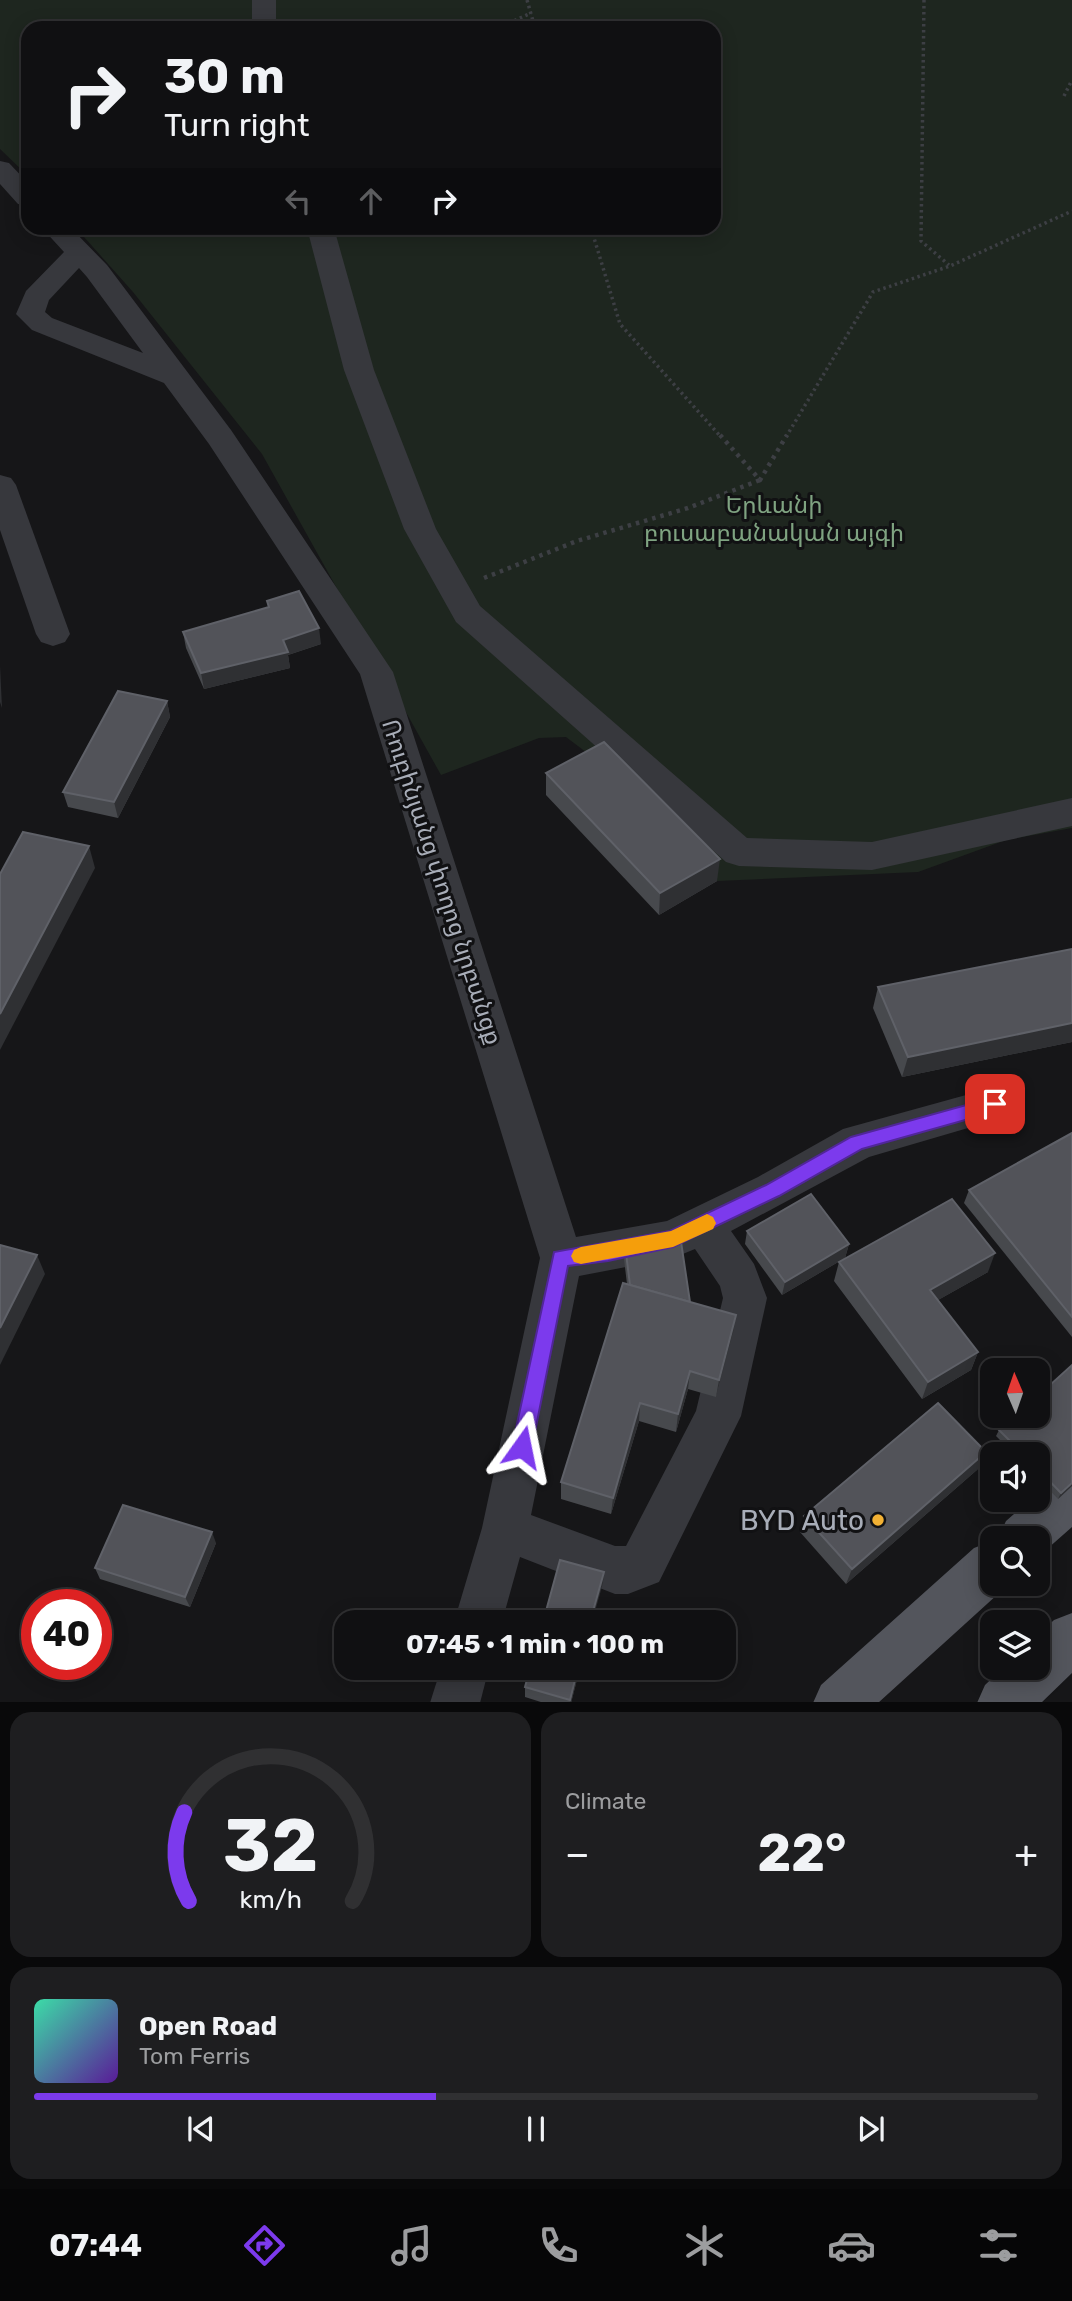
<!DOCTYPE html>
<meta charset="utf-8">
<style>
:root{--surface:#101012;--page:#1e1e20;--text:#f1f3f6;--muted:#9c9d9f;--line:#303032;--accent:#7c3aed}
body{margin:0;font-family:Rubik,"Noto Sans Armenian",sans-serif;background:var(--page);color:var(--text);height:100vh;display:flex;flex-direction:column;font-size:26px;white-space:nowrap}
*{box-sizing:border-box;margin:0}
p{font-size:23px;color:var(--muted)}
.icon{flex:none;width:38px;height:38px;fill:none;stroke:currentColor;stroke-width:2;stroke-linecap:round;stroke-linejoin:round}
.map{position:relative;height:1702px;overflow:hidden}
.sheet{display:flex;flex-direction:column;gap:10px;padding:10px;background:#09090a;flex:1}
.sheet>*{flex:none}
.top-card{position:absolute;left:21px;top:21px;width:700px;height:214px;border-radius:21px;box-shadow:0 4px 18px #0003,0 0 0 2px var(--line);background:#101012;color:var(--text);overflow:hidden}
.needle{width:46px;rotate:358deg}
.buttons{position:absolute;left:980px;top:1358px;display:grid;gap:14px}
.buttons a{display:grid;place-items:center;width:70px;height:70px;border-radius:14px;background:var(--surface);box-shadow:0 4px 18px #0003,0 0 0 2px var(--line);font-size:35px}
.speed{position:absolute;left:21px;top:1589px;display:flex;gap:14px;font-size:35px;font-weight:700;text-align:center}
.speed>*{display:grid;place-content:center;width:91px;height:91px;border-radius:50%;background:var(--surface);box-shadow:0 4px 18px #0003,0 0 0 2px var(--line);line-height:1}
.speed .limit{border:10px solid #d22;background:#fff;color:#111}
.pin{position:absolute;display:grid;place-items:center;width:60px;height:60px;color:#fff;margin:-30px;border-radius:14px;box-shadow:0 4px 10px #0006}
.me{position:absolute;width:77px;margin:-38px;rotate:12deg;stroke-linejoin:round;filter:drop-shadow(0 0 5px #0008)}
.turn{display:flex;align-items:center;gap:24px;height:147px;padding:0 28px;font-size:32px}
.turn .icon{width:91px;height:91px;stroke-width:2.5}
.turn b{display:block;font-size:49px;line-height:60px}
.lanes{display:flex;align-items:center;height:66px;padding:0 28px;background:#0003;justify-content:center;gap:35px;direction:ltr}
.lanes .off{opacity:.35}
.big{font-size:52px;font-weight:700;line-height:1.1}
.sheet .card{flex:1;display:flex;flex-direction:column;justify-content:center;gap:10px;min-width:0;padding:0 24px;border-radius:21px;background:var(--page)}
.sheet .dial{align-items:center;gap:0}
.dial svg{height:182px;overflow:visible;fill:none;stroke:var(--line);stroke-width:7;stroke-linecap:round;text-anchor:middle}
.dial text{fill:var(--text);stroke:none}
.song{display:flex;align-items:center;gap:21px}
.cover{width:84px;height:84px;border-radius:10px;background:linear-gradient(135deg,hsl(160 70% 55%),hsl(270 70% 35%))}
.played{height:7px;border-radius:4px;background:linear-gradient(90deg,var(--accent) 40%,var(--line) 40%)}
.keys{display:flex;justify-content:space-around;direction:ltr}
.heat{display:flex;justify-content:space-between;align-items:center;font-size:38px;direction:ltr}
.sheet .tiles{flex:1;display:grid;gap:10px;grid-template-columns:1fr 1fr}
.card:last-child{grid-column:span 2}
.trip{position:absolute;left:334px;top:1610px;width:402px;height:70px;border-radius:21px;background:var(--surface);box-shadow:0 4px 18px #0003,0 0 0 2px var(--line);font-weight:700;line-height:70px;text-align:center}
.tab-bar{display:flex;height:112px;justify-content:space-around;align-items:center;background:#060607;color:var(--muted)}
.tab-bar .icon{width:49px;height:49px}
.tab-bar .selected{color:var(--accent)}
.tab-bar b{font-size:32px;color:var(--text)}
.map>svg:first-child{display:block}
.green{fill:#1e261f}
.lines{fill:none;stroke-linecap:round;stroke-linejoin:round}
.path-far1{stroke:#3d3f44;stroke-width:3.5;stroke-dasharray:2.5 3.5;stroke-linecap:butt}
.path{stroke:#3d3f44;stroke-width:4.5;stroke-dasharray:3.5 5;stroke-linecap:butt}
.minor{fill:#37383d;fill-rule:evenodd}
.major{fill:#53555c;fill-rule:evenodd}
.wall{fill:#47494d}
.shaded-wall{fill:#2f3033}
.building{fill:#525359;stroke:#5f6168;stroke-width:2}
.route{fill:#7c3aed;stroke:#51269a;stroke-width:2}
.slow{fill:#f59e0b}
.poi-dot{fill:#f2b134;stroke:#111113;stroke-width:2.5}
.labels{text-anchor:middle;stroke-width:6;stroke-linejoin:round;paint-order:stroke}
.park-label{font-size:24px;fill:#7fa381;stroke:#111113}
.street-label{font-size:24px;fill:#a8adb8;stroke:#111113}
.near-poi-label{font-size:28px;fill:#a8adb8;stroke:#111113;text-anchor:end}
</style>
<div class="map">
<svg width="1072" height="1703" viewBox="0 0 1072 1703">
<rect width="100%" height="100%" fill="#161618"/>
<!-- green -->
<path class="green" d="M 0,0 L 1072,0 L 1072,828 L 1006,840 L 918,872 L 717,881 L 603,765 L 566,737 L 539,738 L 441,775 L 262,454 L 133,292 L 76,228 L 714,228 L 714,28 L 28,28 L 28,176 L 0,149 Z"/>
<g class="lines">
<!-- path-far1 -->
<g class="path-far1">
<path d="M 527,0 L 535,28"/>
<path d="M 924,0 L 921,241 L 949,265"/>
<path d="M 293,27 L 359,25 L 410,28"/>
<path d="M 498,28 L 531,13"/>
<path d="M 1064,96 L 1072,80"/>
<path d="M 591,228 L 620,324 L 721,437"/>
<path d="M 786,437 L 873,292 L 950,266 L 1072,211"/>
</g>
<!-- path -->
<g class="path">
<path d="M 720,435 L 760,480 L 787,435"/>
<path d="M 484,578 L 577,541 L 688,508 L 760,480"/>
</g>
<!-- minor -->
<g class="minor">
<rect x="252" y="0" width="24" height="28"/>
<path d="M 0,161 L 9,163 L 28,183 L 28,206 L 18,204 L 0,184 Z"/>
<path d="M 42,228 L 71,228 L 107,265 L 231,430 L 393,672 L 576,1237 L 667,1221 L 758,1177 L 843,1129 L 995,1087 L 1009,1092 L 1015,1104 L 1009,1116 L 869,1157 L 731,1231 L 754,1264 L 767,1298 L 741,1416 L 659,1582 L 628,1594 L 615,1594 L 520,1557 L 502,1622 L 454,1622 L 482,1528 L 540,1258 L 360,674 L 209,444 L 164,383 L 32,330 L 16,314 L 26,291 L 64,252 ZM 79,268 L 87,277 L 143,353 L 52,318 L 45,312 L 49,300 ZM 695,1249 L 720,1286 L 723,1298 L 696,1411 L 626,1546 L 615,1546 L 531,1515 L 579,1276 L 673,1258 Z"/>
<path d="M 307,228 L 334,228 L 374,370 L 436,529 L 480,606 L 747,838 L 872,842 L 1072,798 L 1072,826 L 872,870 L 739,866 L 726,862 L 456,622 L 404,529 L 344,370 Z"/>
<path d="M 0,475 L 11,478 L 16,485 L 70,634 L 65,642 L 53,646 L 41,642 L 36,634 L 0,530 Z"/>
<path d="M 441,1668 L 489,1668 L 480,1703 L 430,1703 Z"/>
</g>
<!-- major -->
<g class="major">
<path d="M 1072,1471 L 1072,1527 L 1038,1557 L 1038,1538 L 998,1538 L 1006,1521 L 1030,1500 L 1038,1500 L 1038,1493 L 1055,1478 Z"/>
<path d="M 992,1541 L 992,1584 L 1009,1584 L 878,1703 L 813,1703 L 821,1685 L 974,1548 Z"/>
<path d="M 1072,1613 L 1072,1673 L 1041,1703 L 977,1703 L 985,1685 L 1003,1668 L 1038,1668 L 1038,1635 L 1054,1620 Z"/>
</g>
</g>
<!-- wall -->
<g class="wall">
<path d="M 267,601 L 321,644 L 288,655 L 290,668 L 204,689 L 186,648 L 183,632 L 268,608 Z"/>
<path d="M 167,701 L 170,717 L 118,818 L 68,807 L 63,792 Z"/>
<path d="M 546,773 L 717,881 L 659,915 L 546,795 Z"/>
<path d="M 1072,949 L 1072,1042 L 902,1077 L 873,1008 L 878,987 Z"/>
<path d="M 1072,1133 L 1072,1337 L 964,1203 L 969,1190 Z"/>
<path d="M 747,1231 L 849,1244 L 845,1258 L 782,1295 L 745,1244 Z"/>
<path d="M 625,1245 L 690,1302 L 733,1333 L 716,1397 L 688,1389 L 676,1432 L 639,1421 L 611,1514 L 561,1499 L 561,1482 L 627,1284 L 624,1259 Z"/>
<path d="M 839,1262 L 988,1272 L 938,1300 L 978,1352 L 971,1370 L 922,1399 L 834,1281 Z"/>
<path d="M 1072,1365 L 1072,1486 L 1058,1499 L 1038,1478 L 1038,1454 L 1014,1454 L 996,1436 L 999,1430 L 1015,1416 L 1038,1416 L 1038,1396 Z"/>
<path d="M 978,1469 L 846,1584 L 800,1532 L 804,1516 Z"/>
<path d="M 216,1543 L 190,1607 L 100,1579 L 95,1568 Z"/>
<path d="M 530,1668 L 580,1668 L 571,1703 L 544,1703 L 525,1697 L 525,1687 Z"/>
</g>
<!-- shaded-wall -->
<g class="shaded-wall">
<path d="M 319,628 L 321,644 L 288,655 L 290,668 L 204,689 L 201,673 L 283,640 Z"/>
<path d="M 0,666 L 2,708 L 0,702 Z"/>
<path d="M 167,701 L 170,717 L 118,818 L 114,802 Z"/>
<path d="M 89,846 L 95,868 L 0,1050 L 0,1014 Z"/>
<path d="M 720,859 L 717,881 L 659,915 L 660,893 Z"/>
<path d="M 1072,1023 L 1072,1042 L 902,1077 L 908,1057 Z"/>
<path d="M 849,1244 L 845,1258 L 782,1295 L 785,1282 Z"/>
<path d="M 995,1253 L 988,1272 L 924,1308 L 930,1290 Z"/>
<path d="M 37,1255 L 45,1274 L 0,1365 L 0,1328 Z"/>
<path d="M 736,1315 L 733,1333 L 716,1397 L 719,1380 Z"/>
<path d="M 978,1352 L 971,1370 L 922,1399 L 928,1382 Z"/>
<path d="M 690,1371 L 688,1389 L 676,1432 L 678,1414 Z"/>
<path d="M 640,1403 L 639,1421 L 611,1514 L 613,1498 Z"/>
<path d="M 986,1452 L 978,1469 L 846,1584 L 852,1569 Z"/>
<path d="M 1072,1483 L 1072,1486 L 1058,1499 L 1061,1493 Z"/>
<path d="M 212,1532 L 216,1543 L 190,1607 L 185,1597 Z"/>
<path d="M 604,1572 L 603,1583 L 592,1622 L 590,1622 Z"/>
<path d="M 578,1668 L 580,1668 L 571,1703 L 570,1703 Z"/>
</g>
<!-- building -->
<g class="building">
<path d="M 299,591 L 319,628 L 283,640 L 288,652 L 201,673 L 183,632 L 269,607 L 267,601 Z"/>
<path d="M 118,691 L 167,701 L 114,802 L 63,792 Z"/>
<path d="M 604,742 L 720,859 L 660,893 L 546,773 Z"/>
<path d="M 23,832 L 89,846 L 0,1014 L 0,874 Z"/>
<path d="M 1072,949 L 1072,1023 L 908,1057 L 878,987 Z"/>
<path d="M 1072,1133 L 1072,1317 L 969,1190 Z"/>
<path d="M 811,1194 L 849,1244 L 785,1282 L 747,1231 Z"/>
<path d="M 952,1199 L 995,1253 L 930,1290 L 978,1352 L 928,1382 L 839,1262 Z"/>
<path d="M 680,1235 L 690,1302 L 630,1285 L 625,1245 Z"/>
<path d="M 0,1245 L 37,1255 L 0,1328 Z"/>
<path d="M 623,1283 L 736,1315 L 719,1380 L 690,1371 L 678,1414 L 640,1403 L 613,1498 L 561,1482 Z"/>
<path d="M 1072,1365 L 1072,1483 L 1061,1493 L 1038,1469 L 1038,1454 L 1023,1454 L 999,1430 L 1015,1416 L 1038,1416 L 1038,1396 Z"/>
<path d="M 938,1403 L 986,1452 L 852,1569 L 804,1516 Z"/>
<path d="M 123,1505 L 212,1532 L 185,1597 L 95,1568 Z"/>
<path d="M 560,1560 L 604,1572 L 590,1622 L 543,1622 Z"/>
<path d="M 530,1668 L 578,1668 L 570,1700 L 525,1687 Z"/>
</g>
<!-- route -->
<path class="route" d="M 995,1097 L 1001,1099 L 1003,1104 L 1001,1110 L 862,1149 L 779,1196 L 673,1247 L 608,1261 L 568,1266 L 532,1447 L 529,1454 L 522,1457 L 515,1454 L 512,1447 L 554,1252 L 670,1231 L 766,1185 L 851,1137 Z"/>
<!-- slow -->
<path class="slow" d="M 707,1214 L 713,1217 L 716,1223 L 713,1229 L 673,1247 L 581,1264 L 574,1262 L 571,1256 L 574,1250 L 581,1247 L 671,1231 Z"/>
<!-- markers -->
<circle class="poi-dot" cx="878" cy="1520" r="7"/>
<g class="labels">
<!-- park labels -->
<g class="park-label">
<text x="774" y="513">Երևանի<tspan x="774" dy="28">բուսաբանական այգի</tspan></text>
</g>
<!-- street labels -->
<g class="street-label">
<text transform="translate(442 882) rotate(72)" y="8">Ռուբինյանց փողոց նրբանցք</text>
</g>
<!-- near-poi labels -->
<g class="near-poi-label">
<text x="864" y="1530">BYD Auto</text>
</g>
</g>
</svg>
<div class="buttons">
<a><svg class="needle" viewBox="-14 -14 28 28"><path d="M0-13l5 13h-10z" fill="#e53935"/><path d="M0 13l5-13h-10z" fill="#9c9d9f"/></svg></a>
<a><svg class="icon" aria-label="sound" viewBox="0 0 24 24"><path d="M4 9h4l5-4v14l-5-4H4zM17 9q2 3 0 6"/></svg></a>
<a><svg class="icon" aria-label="search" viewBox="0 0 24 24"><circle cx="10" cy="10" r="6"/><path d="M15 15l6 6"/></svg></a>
<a><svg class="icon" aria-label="layers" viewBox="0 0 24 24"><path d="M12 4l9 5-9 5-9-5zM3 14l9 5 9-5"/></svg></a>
</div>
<div class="speed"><div class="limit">40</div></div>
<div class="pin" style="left:995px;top:1104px;background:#d93025"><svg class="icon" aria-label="arrive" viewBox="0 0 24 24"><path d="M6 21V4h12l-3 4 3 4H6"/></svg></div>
<svg class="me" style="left:522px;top:1447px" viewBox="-20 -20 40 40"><path d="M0-17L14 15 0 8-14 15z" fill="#7c3aed" stroke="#fff" stroke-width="4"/></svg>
<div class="trip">07:45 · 1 min · 100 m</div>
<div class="top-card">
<div class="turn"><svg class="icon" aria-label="right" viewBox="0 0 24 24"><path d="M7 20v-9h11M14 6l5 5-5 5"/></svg><div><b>30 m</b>Turn right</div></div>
<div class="lanes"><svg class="icon off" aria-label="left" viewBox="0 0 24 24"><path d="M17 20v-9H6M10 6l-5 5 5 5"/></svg><svg class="icon off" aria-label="ahead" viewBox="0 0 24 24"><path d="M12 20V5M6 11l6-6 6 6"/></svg><svg class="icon" aria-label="right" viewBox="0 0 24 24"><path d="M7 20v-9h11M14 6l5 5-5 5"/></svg></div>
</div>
</div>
<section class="sheet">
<div class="tiles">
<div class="card dial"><svg viewBox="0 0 100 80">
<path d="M14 69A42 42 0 1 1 86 69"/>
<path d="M14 69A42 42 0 0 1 12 30" stroke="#7c3aed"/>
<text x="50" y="56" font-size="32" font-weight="700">32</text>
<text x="50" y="72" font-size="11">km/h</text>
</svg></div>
<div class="card"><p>Climate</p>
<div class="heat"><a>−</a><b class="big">22°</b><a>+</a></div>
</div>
<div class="card">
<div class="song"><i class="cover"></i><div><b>Open Road</b><p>Tom Ferris</p></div></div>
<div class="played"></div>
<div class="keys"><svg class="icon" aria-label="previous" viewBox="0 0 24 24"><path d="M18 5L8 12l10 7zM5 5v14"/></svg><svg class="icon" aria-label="pause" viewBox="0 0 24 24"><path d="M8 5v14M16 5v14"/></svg><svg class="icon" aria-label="next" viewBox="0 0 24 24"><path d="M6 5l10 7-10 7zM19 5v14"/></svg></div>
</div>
</div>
</section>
<nav class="tab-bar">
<b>07:44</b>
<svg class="icon selected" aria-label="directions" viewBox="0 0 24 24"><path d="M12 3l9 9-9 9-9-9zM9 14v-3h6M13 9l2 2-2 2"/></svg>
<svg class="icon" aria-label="music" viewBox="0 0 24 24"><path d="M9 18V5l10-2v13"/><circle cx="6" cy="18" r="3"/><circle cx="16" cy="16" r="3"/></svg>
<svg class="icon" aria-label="phone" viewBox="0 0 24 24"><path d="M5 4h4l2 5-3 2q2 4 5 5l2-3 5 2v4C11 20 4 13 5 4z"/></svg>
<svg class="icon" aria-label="climate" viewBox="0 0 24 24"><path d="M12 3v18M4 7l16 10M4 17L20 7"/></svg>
<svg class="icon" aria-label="car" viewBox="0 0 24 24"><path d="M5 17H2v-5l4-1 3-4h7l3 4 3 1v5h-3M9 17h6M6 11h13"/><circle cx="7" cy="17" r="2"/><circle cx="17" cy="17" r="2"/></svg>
<svg class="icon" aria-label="filters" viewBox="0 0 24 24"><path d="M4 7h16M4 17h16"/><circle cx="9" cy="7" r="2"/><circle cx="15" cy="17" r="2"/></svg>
</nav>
